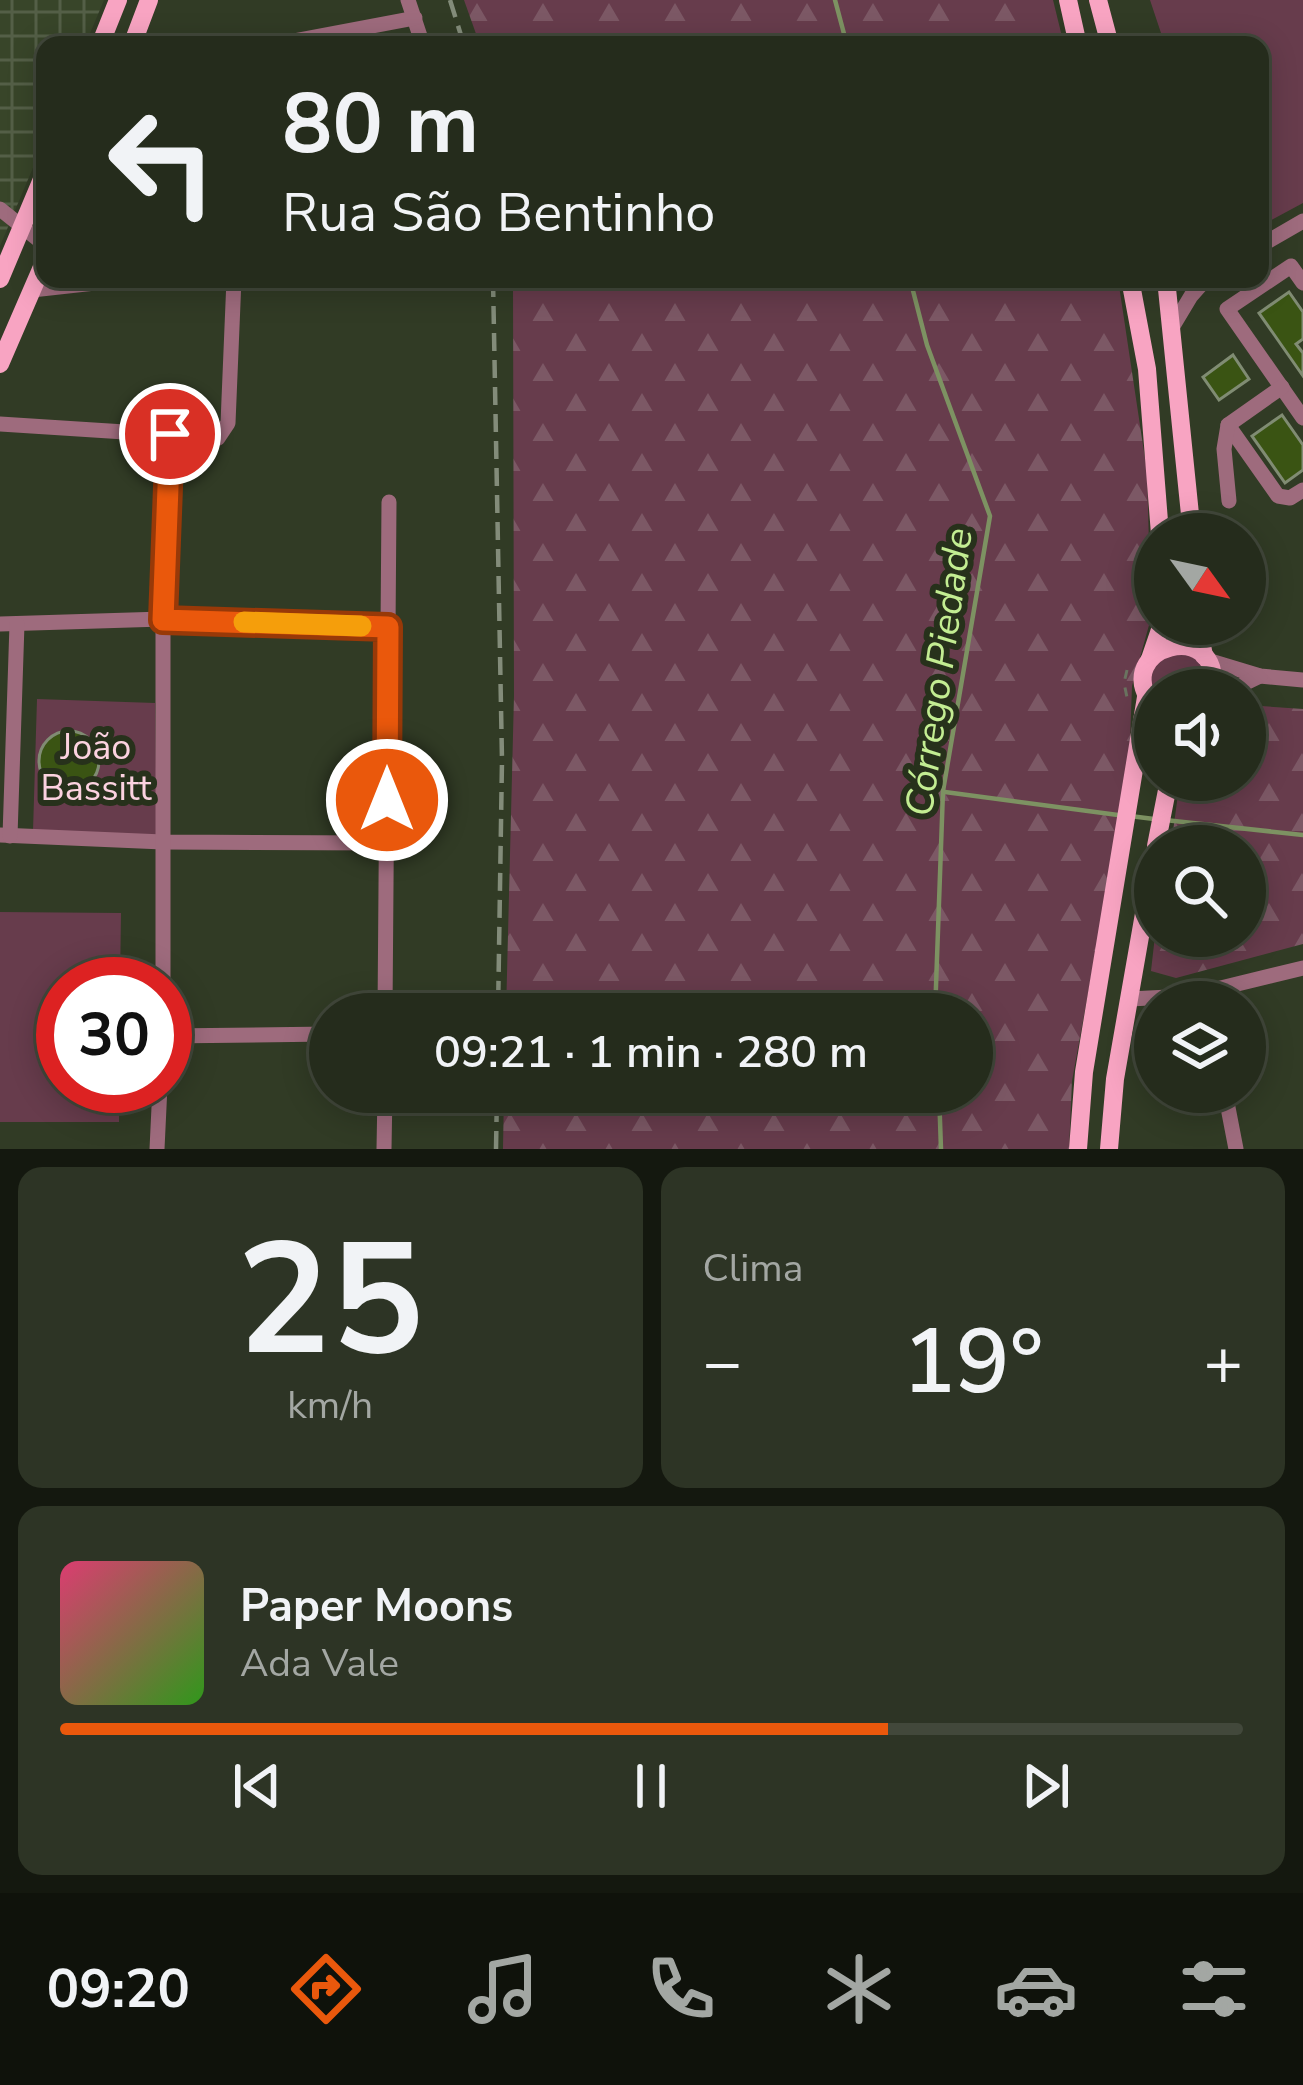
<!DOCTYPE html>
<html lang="pt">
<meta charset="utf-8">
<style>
:root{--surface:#252c1c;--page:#2d3425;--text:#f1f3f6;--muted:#a3a7a3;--line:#42483b;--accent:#ea580c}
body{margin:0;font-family:"Nunito Sans",sans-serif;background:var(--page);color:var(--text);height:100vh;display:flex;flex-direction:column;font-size:45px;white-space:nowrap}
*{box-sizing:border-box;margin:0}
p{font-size:39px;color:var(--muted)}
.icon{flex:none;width:66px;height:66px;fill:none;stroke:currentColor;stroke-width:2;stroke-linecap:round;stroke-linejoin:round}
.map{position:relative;height:1149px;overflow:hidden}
.details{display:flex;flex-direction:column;gap:18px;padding:18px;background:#14180f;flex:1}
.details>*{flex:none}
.banner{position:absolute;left:36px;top:36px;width:1233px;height:252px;border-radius:24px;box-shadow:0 6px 30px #0003,0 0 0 3px var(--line);background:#252c1c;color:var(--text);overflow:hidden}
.needle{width:78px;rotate:123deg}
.controls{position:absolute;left:1134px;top:513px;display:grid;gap:24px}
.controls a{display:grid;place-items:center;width:132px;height:132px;border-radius:50%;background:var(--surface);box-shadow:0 6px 30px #0003,0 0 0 3px var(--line);font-size:60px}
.speed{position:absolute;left:36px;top:957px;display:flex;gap:24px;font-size:60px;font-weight:700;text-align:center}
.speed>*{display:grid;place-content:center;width:156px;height:156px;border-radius:50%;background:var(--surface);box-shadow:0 6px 30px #0003,0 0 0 3px var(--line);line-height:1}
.speed .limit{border:18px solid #d22;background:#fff;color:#111}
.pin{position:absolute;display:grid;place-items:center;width:102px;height:102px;color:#fff;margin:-51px;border:6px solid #fff;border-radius:50%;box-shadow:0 3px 12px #0007}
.me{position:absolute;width:132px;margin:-66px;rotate:0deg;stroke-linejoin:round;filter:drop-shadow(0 0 9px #0008)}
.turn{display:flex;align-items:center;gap:42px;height:252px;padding:0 48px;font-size:54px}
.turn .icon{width:156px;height:156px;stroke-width:2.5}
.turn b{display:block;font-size:84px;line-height:102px}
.big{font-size:90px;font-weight:600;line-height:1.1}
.details .widget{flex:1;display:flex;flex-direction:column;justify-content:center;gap:18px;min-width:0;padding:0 42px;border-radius:24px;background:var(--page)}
.details .dial{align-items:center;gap:0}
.dial b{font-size:156px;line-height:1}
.song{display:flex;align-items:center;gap:36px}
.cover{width:144px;height:144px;border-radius:18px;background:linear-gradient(135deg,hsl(340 70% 55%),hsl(110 70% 35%))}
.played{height:12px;border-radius:6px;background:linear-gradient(90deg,var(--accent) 70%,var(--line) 70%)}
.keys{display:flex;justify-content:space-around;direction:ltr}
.heat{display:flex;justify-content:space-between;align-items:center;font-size:66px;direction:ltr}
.details .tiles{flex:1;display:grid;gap:18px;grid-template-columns:1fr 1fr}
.widget:last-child{grid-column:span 2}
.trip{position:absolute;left:309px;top:993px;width:684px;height:120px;border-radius:60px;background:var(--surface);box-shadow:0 6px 30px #0003,0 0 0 3px var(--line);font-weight:600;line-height:120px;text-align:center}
.tabs{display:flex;height:192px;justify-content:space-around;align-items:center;background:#0f120b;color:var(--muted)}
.tabs .icon{width:84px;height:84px}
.tabs .selected{color:var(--accent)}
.tabs b{font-size:54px;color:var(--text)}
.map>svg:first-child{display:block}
.industrial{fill:url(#industrial-grid)}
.green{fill:#673c4c}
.forest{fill:url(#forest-firs)}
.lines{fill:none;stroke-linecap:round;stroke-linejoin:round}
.stream{stroke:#7d9262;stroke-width:4.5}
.building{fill:#3a5413;stroke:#808c73;stroke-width:3}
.path{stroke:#6a7360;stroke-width:3;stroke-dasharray:9 9;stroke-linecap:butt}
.minor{stroke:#9e6b7d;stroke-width:15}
.major{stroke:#f8a4c2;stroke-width:18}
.rail{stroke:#838c7a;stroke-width:4.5;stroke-dasharray:18 9;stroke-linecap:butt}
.route-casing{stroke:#983908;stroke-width:30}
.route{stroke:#ea580c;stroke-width:21}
.slow{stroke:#f59e0b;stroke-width:21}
.labels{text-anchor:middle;stroke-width:12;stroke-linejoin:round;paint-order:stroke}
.park-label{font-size:36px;fill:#fcd2e0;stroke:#27311b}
.water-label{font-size:39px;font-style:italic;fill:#c3ed92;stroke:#27311b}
</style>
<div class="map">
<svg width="1303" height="1149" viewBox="0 0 1303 1149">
<defs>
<pattern id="industrial-grid" width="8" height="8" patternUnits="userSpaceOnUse" patternTransform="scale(3)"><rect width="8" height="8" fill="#384529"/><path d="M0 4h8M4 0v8" fill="none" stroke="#545f47"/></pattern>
<pattern id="forest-firs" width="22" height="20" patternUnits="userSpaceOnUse" patternTransform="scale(3)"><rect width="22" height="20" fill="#673c4c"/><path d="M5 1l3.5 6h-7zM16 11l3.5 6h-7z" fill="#7c5865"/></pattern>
</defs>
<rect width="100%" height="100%" fill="#313b25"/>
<!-- industrial -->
<path class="industrial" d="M 0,0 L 104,0 L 85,45 L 45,45 L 45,139 L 0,246 Z"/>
<!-- green -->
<g class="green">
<path d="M 1150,0 L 1303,0 L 1303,203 L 1260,226 L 1260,45 L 1165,45 Z"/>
<path d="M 1170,650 L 1202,659 L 1209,690 L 1155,690 L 1147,674 Z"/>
<path d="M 37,699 L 155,703 L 157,836 L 33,831 Z"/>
<path d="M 0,912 L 121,913 L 120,984 L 63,984 L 63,1086 L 119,1086 L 119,1122 L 0,1122 Z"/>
</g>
<!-- forest -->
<g class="forest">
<path d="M 464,0 L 1053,0 L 1064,45 L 480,45 Z"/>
<path d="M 513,279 L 1118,279 L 1147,472 L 1151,618 L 1132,686 L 1129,768 L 1072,1081 L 1069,1149 L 503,1149 L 504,1092 L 972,1092 L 972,1014 L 506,1014 L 514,696 Z"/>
<path d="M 1261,706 L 1303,709 L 1303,944 L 1176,978 L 1151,971 L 1155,936 L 1245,936 L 1245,846 L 1171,846 L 1180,780 L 1245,780 L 1245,710 Z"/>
</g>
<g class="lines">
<!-- stream -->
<g class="stream">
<path d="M 835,0 L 847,45"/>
<path d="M 910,279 L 927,345 L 990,516 L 943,791 L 935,1014"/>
<path d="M 945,792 L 1118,815"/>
<path d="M 1130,816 L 1154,819"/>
<path d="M 1165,820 L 1303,835"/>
<path d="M 939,1092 L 941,1149"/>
</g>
</g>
<!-- building -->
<g class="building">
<path d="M 1289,292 L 1303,312 L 1303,339 L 1296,344 L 1303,353 L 1303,376 L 1259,313 Z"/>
<path d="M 1233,355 L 1249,379 L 1219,400 L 1203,377 Z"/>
<path d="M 1282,415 L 1303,445 L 1303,470 L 1285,483 L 1252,436 Z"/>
<circle cx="69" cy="761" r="30"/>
</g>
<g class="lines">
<!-- path -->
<path class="path" d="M 1127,670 L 1124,683 L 1128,702"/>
<!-- minor -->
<g class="minor">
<path d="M 408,0 L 423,45"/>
<path d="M 272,45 L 415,18"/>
<path d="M 0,209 L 45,245"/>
<path d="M 1260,246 L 1303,221"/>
<path d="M 1303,283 L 1291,266 L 1227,309 L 1303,418"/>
<path d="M 32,290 L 131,279"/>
<path d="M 1173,326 L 1191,296 L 1206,279"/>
<path d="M 0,424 L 218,438 L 228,423 L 234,279"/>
<path d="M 1228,425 L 1278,496 L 1290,498 L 1303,490"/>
<path d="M 1229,501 L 1224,449 L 1228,425 L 1282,387"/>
<path d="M 0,624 L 163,619 L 388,627"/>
<path d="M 1207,660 L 1260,676 L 1303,680"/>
<path d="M 1231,690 L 1260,676"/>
<path d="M 0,835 L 163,842 L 386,843"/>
<path d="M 10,836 L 17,624"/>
<path d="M 163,984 L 163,619 L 170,433"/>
<path d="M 1130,999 L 1188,996 L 1303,968"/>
<path d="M 385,1014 L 389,502"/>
<path d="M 165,1036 L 330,1034"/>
<path d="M 1225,1092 L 1236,1149"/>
<path d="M 157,1149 L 160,1086"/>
<path d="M 384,1149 L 385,1092"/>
</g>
<!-- major -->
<g class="major">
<path d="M 1068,0 L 1078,45"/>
<path d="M 1098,0 L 1110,45"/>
<path d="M 100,45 L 118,0"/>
<path d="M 132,45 L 149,0"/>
<path d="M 0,279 L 45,172"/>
<path d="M 1130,279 L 1147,369 L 1160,534"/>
<path d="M 1166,279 L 1192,534"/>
<path d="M 0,364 L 45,260"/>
<path d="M 1198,624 L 1204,656"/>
<path d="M 1150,659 L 1162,624"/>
<path d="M 1152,704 C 1110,646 1223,616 1212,690"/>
<path d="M 1156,846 L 1169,780"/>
<path d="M 1078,1149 L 1084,1072 L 1146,697"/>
<path d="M 1109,1149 L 1115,1079 L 1155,851"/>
</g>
<!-- rail -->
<g class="rail">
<path d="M 450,0 L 464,45"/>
<path d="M 493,279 L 502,760 L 498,1014"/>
<path d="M 496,1149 L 497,1092"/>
</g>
</g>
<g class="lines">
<!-- route casing -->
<g class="route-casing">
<path id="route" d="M 170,434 L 163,620 L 388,627 L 387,800"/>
</g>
<!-- route -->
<use href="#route" class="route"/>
<!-- slow -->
<path class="slow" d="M 244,622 L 361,626"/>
</g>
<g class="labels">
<!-- park labels -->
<g class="park-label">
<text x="96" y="759">João<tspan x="96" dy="41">Bassitt</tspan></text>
</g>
<!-- water labels -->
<g class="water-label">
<text transform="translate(938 672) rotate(-82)" y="14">Córrego Piedade</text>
</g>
</g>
</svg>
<div class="controls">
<a><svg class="needle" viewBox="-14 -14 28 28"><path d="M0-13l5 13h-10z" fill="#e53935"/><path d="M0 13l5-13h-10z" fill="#a3a7a3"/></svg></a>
<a><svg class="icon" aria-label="sound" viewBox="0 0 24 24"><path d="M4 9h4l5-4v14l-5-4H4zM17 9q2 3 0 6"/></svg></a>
<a><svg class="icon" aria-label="search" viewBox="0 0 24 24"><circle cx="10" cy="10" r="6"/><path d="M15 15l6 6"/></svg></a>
<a><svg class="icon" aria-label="layers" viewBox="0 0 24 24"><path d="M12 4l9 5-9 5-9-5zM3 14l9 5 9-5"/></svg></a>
</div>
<div class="speed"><div class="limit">30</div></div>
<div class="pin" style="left:170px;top:434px;background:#d93025"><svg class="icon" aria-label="arrive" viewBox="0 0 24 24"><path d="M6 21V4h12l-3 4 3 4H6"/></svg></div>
<svg class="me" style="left:387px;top:800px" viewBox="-20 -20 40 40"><circle r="17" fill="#ea580c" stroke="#fff" stroke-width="3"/><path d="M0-11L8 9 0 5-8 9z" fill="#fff"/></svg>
<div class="trip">09:21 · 1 min · 280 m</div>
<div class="banner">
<div class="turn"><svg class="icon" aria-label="left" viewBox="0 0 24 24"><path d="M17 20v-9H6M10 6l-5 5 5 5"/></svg><div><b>80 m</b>Rua São Bentinho</div></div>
</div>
</div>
<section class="details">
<div class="tiles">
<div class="widget dial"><b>25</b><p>km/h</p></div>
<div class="widget"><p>Clima</p>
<div class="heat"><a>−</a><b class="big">19°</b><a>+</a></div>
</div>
<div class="widget">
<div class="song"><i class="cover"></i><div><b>Paper Moons</b><p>Ada Vale</p></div></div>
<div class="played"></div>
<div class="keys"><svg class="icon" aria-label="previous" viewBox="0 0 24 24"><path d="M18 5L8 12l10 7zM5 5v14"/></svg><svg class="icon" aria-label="pause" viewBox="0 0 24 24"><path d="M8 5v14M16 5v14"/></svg><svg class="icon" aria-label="next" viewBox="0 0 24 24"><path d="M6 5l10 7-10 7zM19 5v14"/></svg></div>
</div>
</div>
</section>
<nav class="tabs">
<b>09:20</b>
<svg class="icon selected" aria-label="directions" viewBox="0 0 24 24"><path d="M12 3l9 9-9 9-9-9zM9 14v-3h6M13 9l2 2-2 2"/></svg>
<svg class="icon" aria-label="music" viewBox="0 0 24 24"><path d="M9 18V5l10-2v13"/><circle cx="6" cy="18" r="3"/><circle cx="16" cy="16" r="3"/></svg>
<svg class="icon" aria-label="phone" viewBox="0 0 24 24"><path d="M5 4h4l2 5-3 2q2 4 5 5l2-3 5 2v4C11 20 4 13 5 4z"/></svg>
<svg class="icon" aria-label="climate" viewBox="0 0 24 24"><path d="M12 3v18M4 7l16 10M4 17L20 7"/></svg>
<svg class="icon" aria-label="car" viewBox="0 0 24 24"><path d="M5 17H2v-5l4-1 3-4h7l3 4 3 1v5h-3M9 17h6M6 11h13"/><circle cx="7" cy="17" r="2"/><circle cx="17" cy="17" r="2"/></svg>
<svg class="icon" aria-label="filters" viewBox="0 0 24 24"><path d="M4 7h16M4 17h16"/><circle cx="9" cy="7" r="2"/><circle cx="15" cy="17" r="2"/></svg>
</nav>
